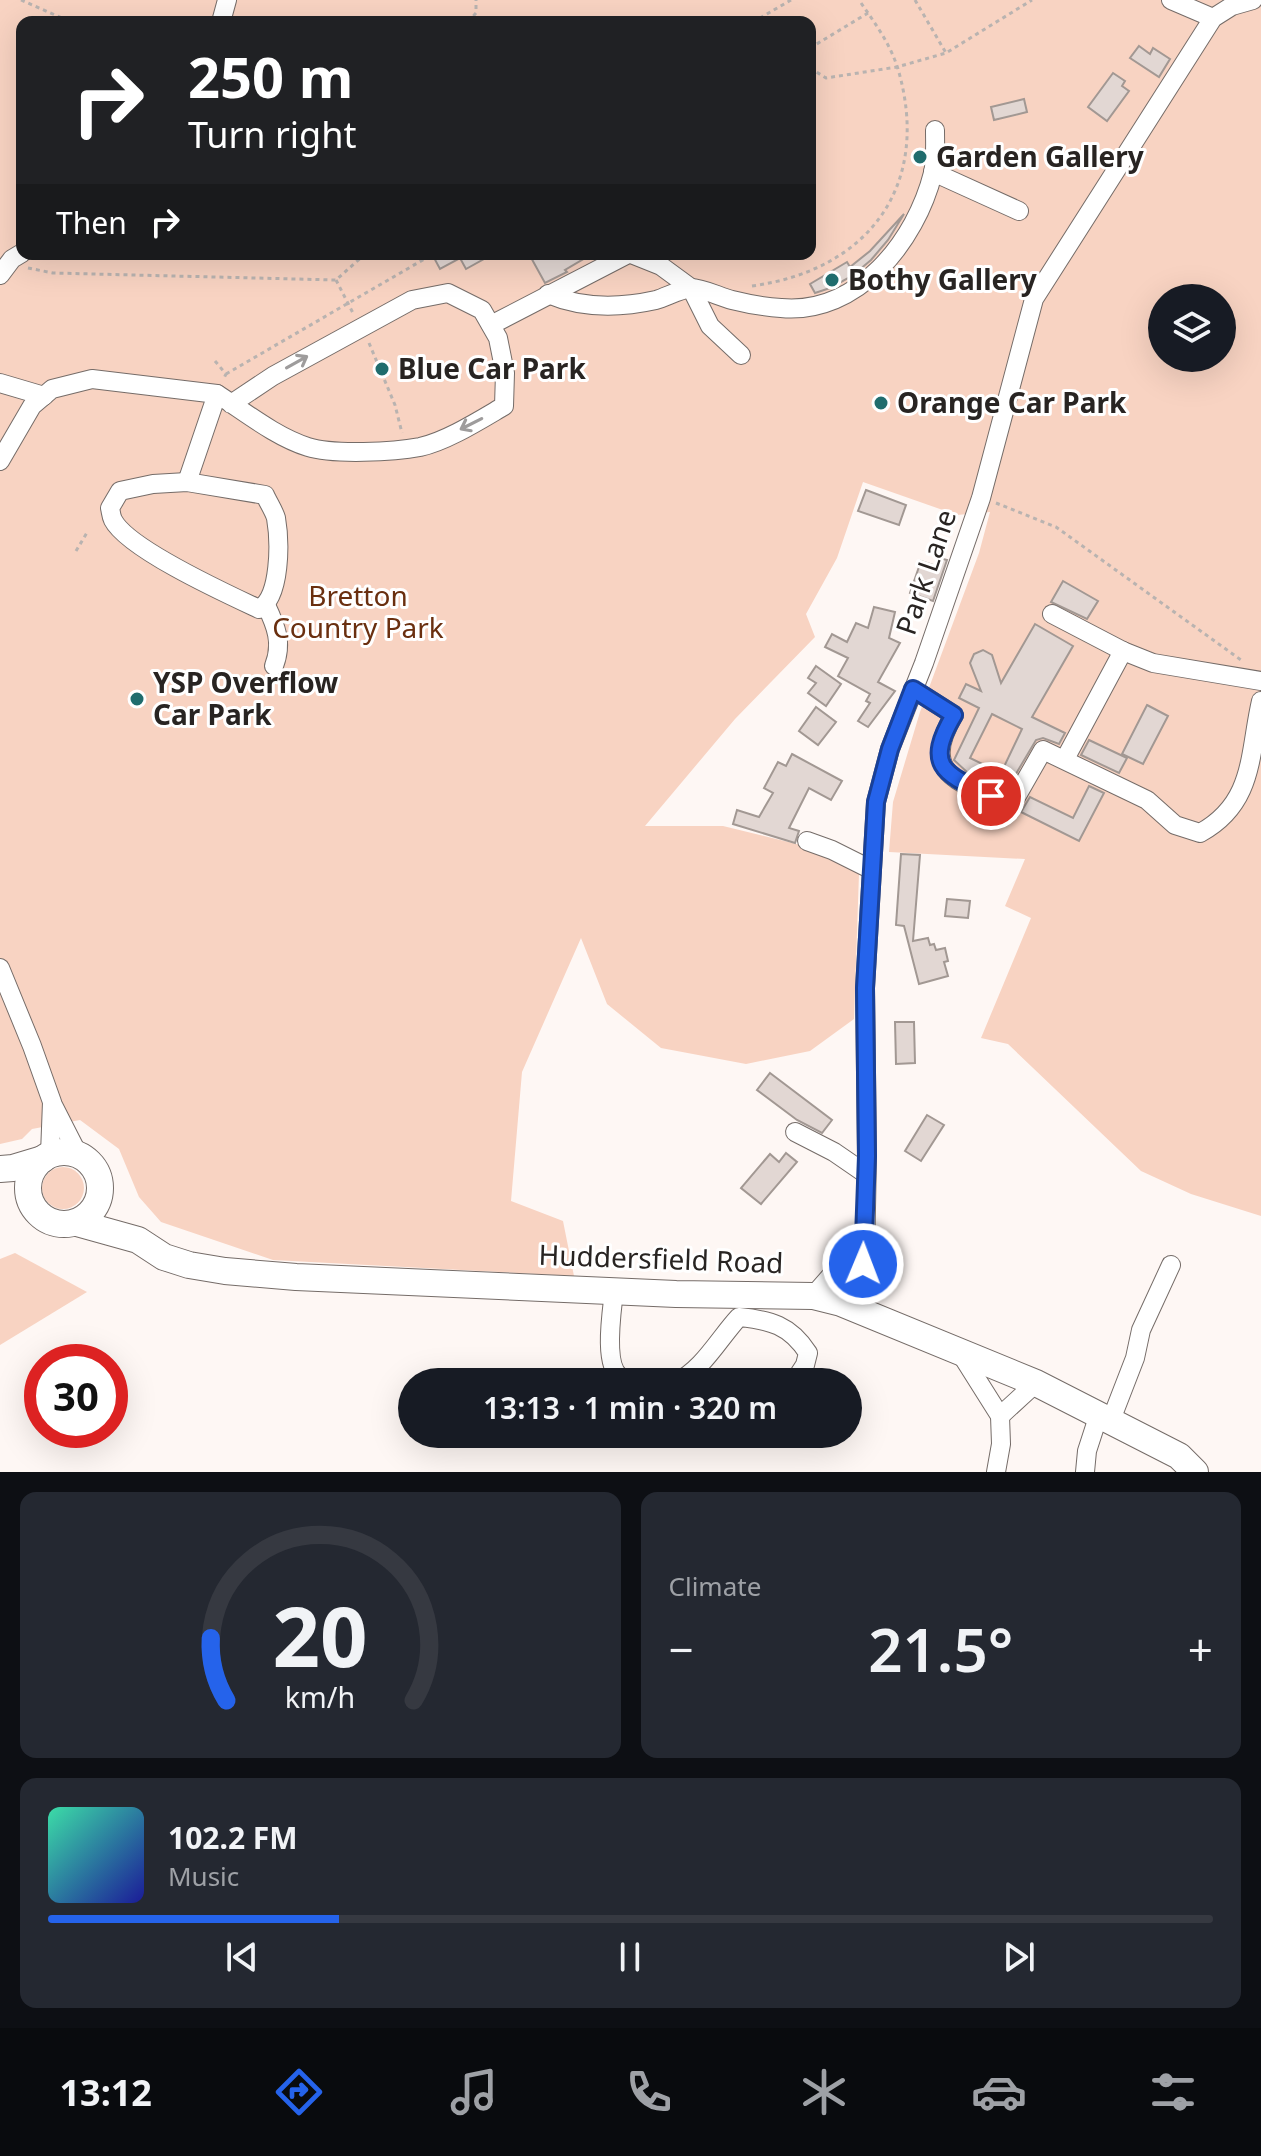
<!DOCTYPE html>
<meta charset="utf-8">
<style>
:root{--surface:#171b24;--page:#242831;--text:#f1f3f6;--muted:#9ea1a6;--line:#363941;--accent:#2563eb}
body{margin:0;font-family:"Noto Sans",sans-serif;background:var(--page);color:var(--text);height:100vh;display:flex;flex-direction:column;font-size:30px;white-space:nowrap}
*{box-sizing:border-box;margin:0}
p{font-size:26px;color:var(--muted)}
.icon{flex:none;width:44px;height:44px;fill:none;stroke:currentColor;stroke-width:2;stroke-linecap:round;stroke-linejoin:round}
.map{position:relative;height:1472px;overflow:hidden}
.side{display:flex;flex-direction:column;gap:20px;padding:20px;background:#0d0f14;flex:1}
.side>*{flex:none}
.top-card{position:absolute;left:16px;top:16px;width:800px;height:244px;border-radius:16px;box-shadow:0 8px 32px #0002;background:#202124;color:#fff;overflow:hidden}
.buttons{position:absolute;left:1148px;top:284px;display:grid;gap:16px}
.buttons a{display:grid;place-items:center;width:88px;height:88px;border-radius:50%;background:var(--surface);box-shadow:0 8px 32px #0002;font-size:40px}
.speed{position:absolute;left:24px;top:1344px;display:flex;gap:16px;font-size:40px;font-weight:700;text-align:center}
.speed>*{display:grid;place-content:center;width:104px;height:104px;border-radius:50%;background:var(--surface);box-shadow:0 8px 32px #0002;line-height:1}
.speed .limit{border:12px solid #d22;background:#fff;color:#111}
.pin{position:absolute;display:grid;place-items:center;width:68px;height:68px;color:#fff;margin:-34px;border:4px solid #fff;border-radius:50%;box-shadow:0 2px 8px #0007}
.me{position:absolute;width:88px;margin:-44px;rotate:1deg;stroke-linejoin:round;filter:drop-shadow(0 0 6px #0008)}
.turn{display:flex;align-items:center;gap:28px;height:168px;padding:0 40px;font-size:36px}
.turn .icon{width:104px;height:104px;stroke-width:2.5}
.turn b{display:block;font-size:56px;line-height:68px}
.then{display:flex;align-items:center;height:76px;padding:0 40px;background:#0003;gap:16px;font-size:30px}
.big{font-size:60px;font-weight:600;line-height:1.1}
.side .tile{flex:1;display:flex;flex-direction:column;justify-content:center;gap:12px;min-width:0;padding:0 28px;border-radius:16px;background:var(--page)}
.side .dial{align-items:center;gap:0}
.dial svg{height:208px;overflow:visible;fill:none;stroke:var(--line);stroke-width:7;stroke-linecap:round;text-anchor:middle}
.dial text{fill:var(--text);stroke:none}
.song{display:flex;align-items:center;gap:24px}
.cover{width:96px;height:96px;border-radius:12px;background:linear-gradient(135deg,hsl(160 70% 55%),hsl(240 70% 35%))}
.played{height:8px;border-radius:4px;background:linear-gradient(90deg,var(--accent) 25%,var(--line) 25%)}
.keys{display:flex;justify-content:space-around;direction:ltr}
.heat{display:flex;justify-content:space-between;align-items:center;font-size:44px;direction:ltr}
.side .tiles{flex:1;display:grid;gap:20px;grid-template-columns:1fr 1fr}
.tile:last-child{grid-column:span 2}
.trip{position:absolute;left:398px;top:1368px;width:464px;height:80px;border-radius:40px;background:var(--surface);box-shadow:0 8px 32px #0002;font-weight:600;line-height:80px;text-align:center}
.menu{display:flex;height:128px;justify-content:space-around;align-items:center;background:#090b0e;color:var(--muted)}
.menu .icon{width:56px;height:56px}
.menu .current{color:var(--accent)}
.menu b{font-size:36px;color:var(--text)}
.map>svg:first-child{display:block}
.green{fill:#f8d3c2;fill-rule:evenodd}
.building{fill:#e2d7d3;stroke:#a29893;stroke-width:2;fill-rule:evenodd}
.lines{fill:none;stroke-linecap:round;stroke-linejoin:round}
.minor-casing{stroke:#756c68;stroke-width:20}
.highway-casing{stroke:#756c68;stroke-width:28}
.path{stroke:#b9b3b0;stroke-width:3;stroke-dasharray:4 4;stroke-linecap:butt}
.minor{stroke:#fff;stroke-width:18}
.highway{stroke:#fff;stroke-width:26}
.oneway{stroke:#9e9c9c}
.route-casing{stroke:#184099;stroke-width:20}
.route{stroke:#2563eb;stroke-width:14}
.poi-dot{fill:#206c6d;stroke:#fff;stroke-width:3}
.labels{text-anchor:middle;stroke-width:6;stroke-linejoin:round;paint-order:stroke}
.poi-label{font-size:28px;font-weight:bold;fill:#282422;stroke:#fff;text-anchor:start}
.street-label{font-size:28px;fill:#282422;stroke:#fff}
.park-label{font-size:28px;fill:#6a2f0f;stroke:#fff}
</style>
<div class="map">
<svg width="1261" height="1472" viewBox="0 0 1261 1472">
<rect width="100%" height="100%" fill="#fef7f4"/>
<!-- green -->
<g class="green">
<path d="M 0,0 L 1261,0 L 1261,1216 L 1191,1194 L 1141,1171 L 1008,1044 L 981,1038 L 1031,918 L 1005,906 L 1025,859 L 889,852 L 893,802 L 920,712 L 979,553 L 990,512 L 957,515 L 863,482 L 837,558 L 806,614 L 815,637 L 735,719 L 645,826 L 723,826 L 817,849 L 859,874 L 854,1019 L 810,1051 L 746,1064 L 661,1048 L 607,1004 L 581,938 L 522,1072 L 511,1201 L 563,1221 L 574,1276 L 273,1260 L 161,1222 L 139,1197 L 119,1149 L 80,1120 L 32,1129 L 22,1139 L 0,1144 ZM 22,22 L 810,22 L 810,254 L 22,254 ZM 1162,298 L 1222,298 L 1222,358 L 1162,358 Z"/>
<circle cx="63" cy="1188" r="21"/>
<path d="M 15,1253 L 87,1292 L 0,1345 L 0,1259 Z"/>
</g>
<!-- building -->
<g class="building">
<path d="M 1139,46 L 1150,54 L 1153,48 L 1170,59 L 1159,77 L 1130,58 Z"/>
<path d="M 1113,73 L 1125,81 L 1122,86 L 1129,91 L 1107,121 L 1088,107 Z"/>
<path d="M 1024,99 L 1027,112 L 994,120 L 991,107 Z"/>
<path d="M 904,214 L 888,240 L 871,260 L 852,276 L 830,288 L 815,293 L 810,284 L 847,262 L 850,267 L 870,251 Z"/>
<path d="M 432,254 L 493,254 L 466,269 L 460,258 L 440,269 Z"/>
<path d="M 529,254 L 592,254 L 565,270 L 567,272 L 545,283 Z"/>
<path d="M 866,490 L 906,505 L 899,525 L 858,511 Z"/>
<path d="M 939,558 L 947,560 L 933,601 L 910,593 L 921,561 L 936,566 Z"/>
<path d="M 1063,581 L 1098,601 L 1087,619 L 1051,602 Z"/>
<path d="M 874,607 L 895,612 L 889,638 L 900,643 L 878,682 L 895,691 L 868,727 L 858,721 L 870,703 L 866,701 L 870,694 L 838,676 L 848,658 L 825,647 L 832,634 L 847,642 L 856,623 L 868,628 Z"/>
<path d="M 1035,624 L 1073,646 L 1032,717 L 1065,733 L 1059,744 L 1043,738 L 1036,740 L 1007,789 L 968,773 L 954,760 L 979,708 L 959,698 L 966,684 L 981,691 L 970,663 L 974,654 L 983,650 L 992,655 L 1001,683 ZM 992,714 L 1022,729 L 1001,773 L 970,758 Z"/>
<path d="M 816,666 L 841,684 L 826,706 L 808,693 L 816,683 L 808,678 Z"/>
<path d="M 1147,705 L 1168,716 L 1143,764 L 1122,754 Z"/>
<path d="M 816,707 L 836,722 L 818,745 L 799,731 Z"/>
<path d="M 1089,740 L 1127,758 L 1119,773 L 1081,755 Z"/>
<path d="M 792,754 L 842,781 L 831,800 L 809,788 L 789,828 L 799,831 L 795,843 L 733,824 L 737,810 L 759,817 L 773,793 L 764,788 L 778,762 L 786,766 Z"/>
<path d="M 1089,786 L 1104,793 L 1079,841 L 1021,812 L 1030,797 L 1073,818 Z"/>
<path d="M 901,854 L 920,855 L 913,941 L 928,938 L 930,945 L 934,944 L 936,950 L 945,948 L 948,961 L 944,962 L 948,976 L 919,984 L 904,926 L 896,925 Z"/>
<path d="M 947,899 L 970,901 L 968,918 L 945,916 Z"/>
<path d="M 895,1022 L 914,1022 L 915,1063 L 896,1064 Z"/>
<path d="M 770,1073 L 832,1120 L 822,1133 L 797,1120 L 757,1090 Z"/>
<path d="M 927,1115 L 944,1125 L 921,1161 L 905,1151 Z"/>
<path d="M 786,1153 L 797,1162 L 761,1204 L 741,1188 L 770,1154 L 779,1162 Z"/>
</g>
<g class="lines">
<!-- minor casing -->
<g class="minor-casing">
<g id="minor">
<path d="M 1171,0 L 1213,18"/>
<path d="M 221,22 L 227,0"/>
<path d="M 933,172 L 1019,211"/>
<path d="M 631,254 L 661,266 L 691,288 L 710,326 L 741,355"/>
<path d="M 0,275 L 12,259 L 22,253"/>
<path d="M 548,294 C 583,309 620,308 656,300 C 666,297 681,289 691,288 C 703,288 720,297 732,300 C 748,304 765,307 781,308 C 858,315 916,241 933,173 C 936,159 935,144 935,130"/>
<path d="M 491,325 L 628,254"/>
<path d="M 0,383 L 44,396"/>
<path d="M 0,461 L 32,406 L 52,389 L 92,379 L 217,394 C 245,412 276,437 308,447 C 333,455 394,452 420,447 C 447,441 480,420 504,406 L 505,373 L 498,338 L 482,310 L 448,293 L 412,300 L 273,376 L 231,404"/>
<path d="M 187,482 L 265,495 C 268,502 274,511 276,518 C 280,541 281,597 259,609 C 227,594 128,549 113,520 C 111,516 111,512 110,508 L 120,491 L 153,484 Z"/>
<path d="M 187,482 L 217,394"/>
<path d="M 266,605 C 276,626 283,643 274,666"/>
<path d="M 1052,614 L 1123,651 L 1153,663 L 1261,681"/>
<path d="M 913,689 L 954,715 C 917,777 963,782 1011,806 L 1043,750 L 1147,800 L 1175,825 L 1200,833 C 1255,803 1249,753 1261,701"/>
<path d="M 1065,759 L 1123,651"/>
<path d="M 807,841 L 832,850 L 872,870"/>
<path d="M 0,968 L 32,1046 L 52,1102 L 50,1154"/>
<path d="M 53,1105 L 79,1156"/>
<path d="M 795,1132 L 834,1152 L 866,1174"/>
<path d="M 614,1291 C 612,1311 603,1364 620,1377 C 625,1380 632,1381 638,1382"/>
<path d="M 813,1296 L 863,1239"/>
<path d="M 864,1312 L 867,1156 L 865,988 L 876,802 L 890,749 L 924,663 L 981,498 L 1034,299 L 1213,18 L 1232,6 L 1253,0"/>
<path d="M 959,1351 L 1000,1416 L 1001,1444 L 996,1472"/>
<path d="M 676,1382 C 702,1371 720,1337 739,1317 C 770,1320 790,1325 808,1353 L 805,1365 L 794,1382"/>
<path d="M 1000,1416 L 1036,1383"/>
<path d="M 1111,1420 L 1135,1358 L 1141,1330 L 1171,1265"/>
<path d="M 1085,1472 L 1087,1451 L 1099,1414"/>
</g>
</g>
<!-- highway casing -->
<g class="highway-casing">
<g id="highway">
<circle cx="64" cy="1188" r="36"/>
<path d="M 0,1169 L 13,1168 L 43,1159"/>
<path d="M 77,1223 L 138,1240 L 164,1257 L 189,1265 L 225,1271 L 296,1277 L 676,1294 L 813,1296 L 841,1303 L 1036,1383 L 1179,1456 L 1195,1472"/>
</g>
</g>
<!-- path -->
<g class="path">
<path d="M 21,0 L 71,22"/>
<path d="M 915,0 L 946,53"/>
<path d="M 468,22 L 476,13 L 476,0"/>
<path d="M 753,22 L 791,0"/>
<path d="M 810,48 L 868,13"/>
<path d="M 810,68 L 826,78 L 897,67 L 946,53 L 1032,0"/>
<path d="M 28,268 L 53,273 L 336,280 L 365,254"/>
<path d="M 336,280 L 354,315"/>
<path d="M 752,286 C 869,270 932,185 898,69 C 890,43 874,22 859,0"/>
<path d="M 369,343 L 395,405 L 402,433"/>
<path d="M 215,361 L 226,374 L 223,380"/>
<path d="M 226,374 L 433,254"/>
<path d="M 996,503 L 1056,527 L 1241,660"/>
<path d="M 76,551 L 88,531"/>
</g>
<!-- minor -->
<use href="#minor" class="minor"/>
<!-- highway -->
<use href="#highway" class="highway"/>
</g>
<!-- one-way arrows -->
<defs><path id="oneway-shaft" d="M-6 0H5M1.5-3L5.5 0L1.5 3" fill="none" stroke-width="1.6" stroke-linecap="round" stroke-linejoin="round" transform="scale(2)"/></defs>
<g class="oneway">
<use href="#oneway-shaft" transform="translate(297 362) rotate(-29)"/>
<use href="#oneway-shaft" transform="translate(471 424) rotate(153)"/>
</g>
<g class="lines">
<!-- route casing -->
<g class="route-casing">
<path id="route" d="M 863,1264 L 867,1156 L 865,988 L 876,802 L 890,749 L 913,689 L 954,715 C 923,767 945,774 991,796"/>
</g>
<!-- route -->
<use href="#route" class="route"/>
</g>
<!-- markers -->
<g class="poi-dot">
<circle cx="920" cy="157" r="8"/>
<circle cx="832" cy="280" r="8"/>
<circle cx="382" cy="369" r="8"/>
<circle cx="881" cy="403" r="8"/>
<circle cx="137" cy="699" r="8"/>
</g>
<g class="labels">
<!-- poi labels -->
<g class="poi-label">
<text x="936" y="167">Garden Gallery</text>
<text x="848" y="290">Bothy Gallery</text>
<text x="398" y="379">Blue Car Park</text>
<text x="897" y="413">Orange Car Park</text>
<text x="153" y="693">YSP Overflow<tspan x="153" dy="32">Car Park</tspan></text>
</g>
<!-- street labels -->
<g class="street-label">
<text transform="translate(926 572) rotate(-71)" y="10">Park Lane</text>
<text transform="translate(661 1259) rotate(2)" y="10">Huddersfield Road</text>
</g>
<!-- park labels -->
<g class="park-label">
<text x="358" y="606">Bretton<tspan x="358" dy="32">Country Park</tspan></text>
</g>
</g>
</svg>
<div class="buttons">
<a><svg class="icon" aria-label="layers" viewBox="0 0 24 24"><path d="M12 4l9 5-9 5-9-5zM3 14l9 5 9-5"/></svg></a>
</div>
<div class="speed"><div class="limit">30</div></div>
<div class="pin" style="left:991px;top:796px;background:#d93025"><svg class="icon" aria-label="arrive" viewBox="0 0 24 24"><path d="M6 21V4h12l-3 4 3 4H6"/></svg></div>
<svg class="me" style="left:863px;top:1264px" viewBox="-20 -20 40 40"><circle r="17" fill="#2563eb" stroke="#fff" stroke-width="3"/><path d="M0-11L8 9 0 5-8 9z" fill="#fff"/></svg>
<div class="trip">13:13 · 1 min · 320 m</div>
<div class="top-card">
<div class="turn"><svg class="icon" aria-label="right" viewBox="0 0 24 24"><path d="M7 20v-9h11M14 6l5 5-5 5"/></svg><div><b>250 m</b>Turn right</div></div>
<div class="then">Then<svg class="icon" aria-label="right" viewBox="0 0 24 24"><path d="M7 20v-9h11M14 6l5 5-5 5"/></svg></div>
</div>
</div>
<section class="side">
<div class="tiles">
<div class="tile dial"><svg viewBox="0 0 100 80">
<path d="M14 69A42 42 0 1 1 86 69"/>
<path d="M14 69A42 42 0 0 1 8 45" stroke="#2563eb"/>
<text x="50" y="56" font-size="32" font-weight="700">20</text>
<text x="50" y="72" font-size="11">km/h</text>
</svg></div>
<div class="tile"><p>Climate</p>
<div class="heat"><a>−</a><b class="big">21.5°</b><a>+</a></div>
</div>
<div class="tile">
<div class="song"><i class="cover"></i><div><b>102.2 FM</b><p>Music</p></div></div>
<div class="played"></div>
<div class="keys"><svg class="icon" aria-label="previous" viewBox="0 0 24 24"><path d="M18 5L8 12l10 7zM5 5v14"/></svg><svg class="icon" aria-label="pause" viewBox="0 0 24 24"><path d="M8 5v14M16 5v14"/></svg><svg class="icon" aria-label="next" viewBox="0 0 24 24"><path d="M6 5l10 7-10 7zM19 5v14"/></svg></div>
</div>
</div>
</section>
<nav class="menu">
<b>13:12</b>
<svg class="icon current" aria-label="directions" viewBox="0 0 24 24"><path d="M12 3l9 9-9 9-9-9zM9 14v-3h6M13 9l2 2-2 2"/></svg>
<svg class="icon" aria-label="music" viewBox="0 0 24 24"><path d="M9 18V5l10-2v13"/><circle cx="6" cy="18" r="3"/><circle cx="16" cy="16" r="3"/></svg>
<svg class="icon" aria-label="phone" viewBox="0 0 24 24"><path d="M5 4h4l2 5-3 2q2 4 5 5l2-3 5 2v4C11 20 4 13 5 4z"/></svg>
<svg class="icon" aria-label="climate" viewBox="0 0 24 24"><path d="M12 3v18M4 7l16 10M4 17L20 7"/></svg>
<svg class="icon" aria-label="car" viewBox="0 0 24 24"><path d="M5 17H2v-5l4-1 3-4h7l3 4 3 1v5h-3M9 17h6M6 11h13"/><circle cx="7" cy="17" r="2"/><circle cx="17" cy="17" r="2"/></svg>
<svg class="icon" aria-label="filters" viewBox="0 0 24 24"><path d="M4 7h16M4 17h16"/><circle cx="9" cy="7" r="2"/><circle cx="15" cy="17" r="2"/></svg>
</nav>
